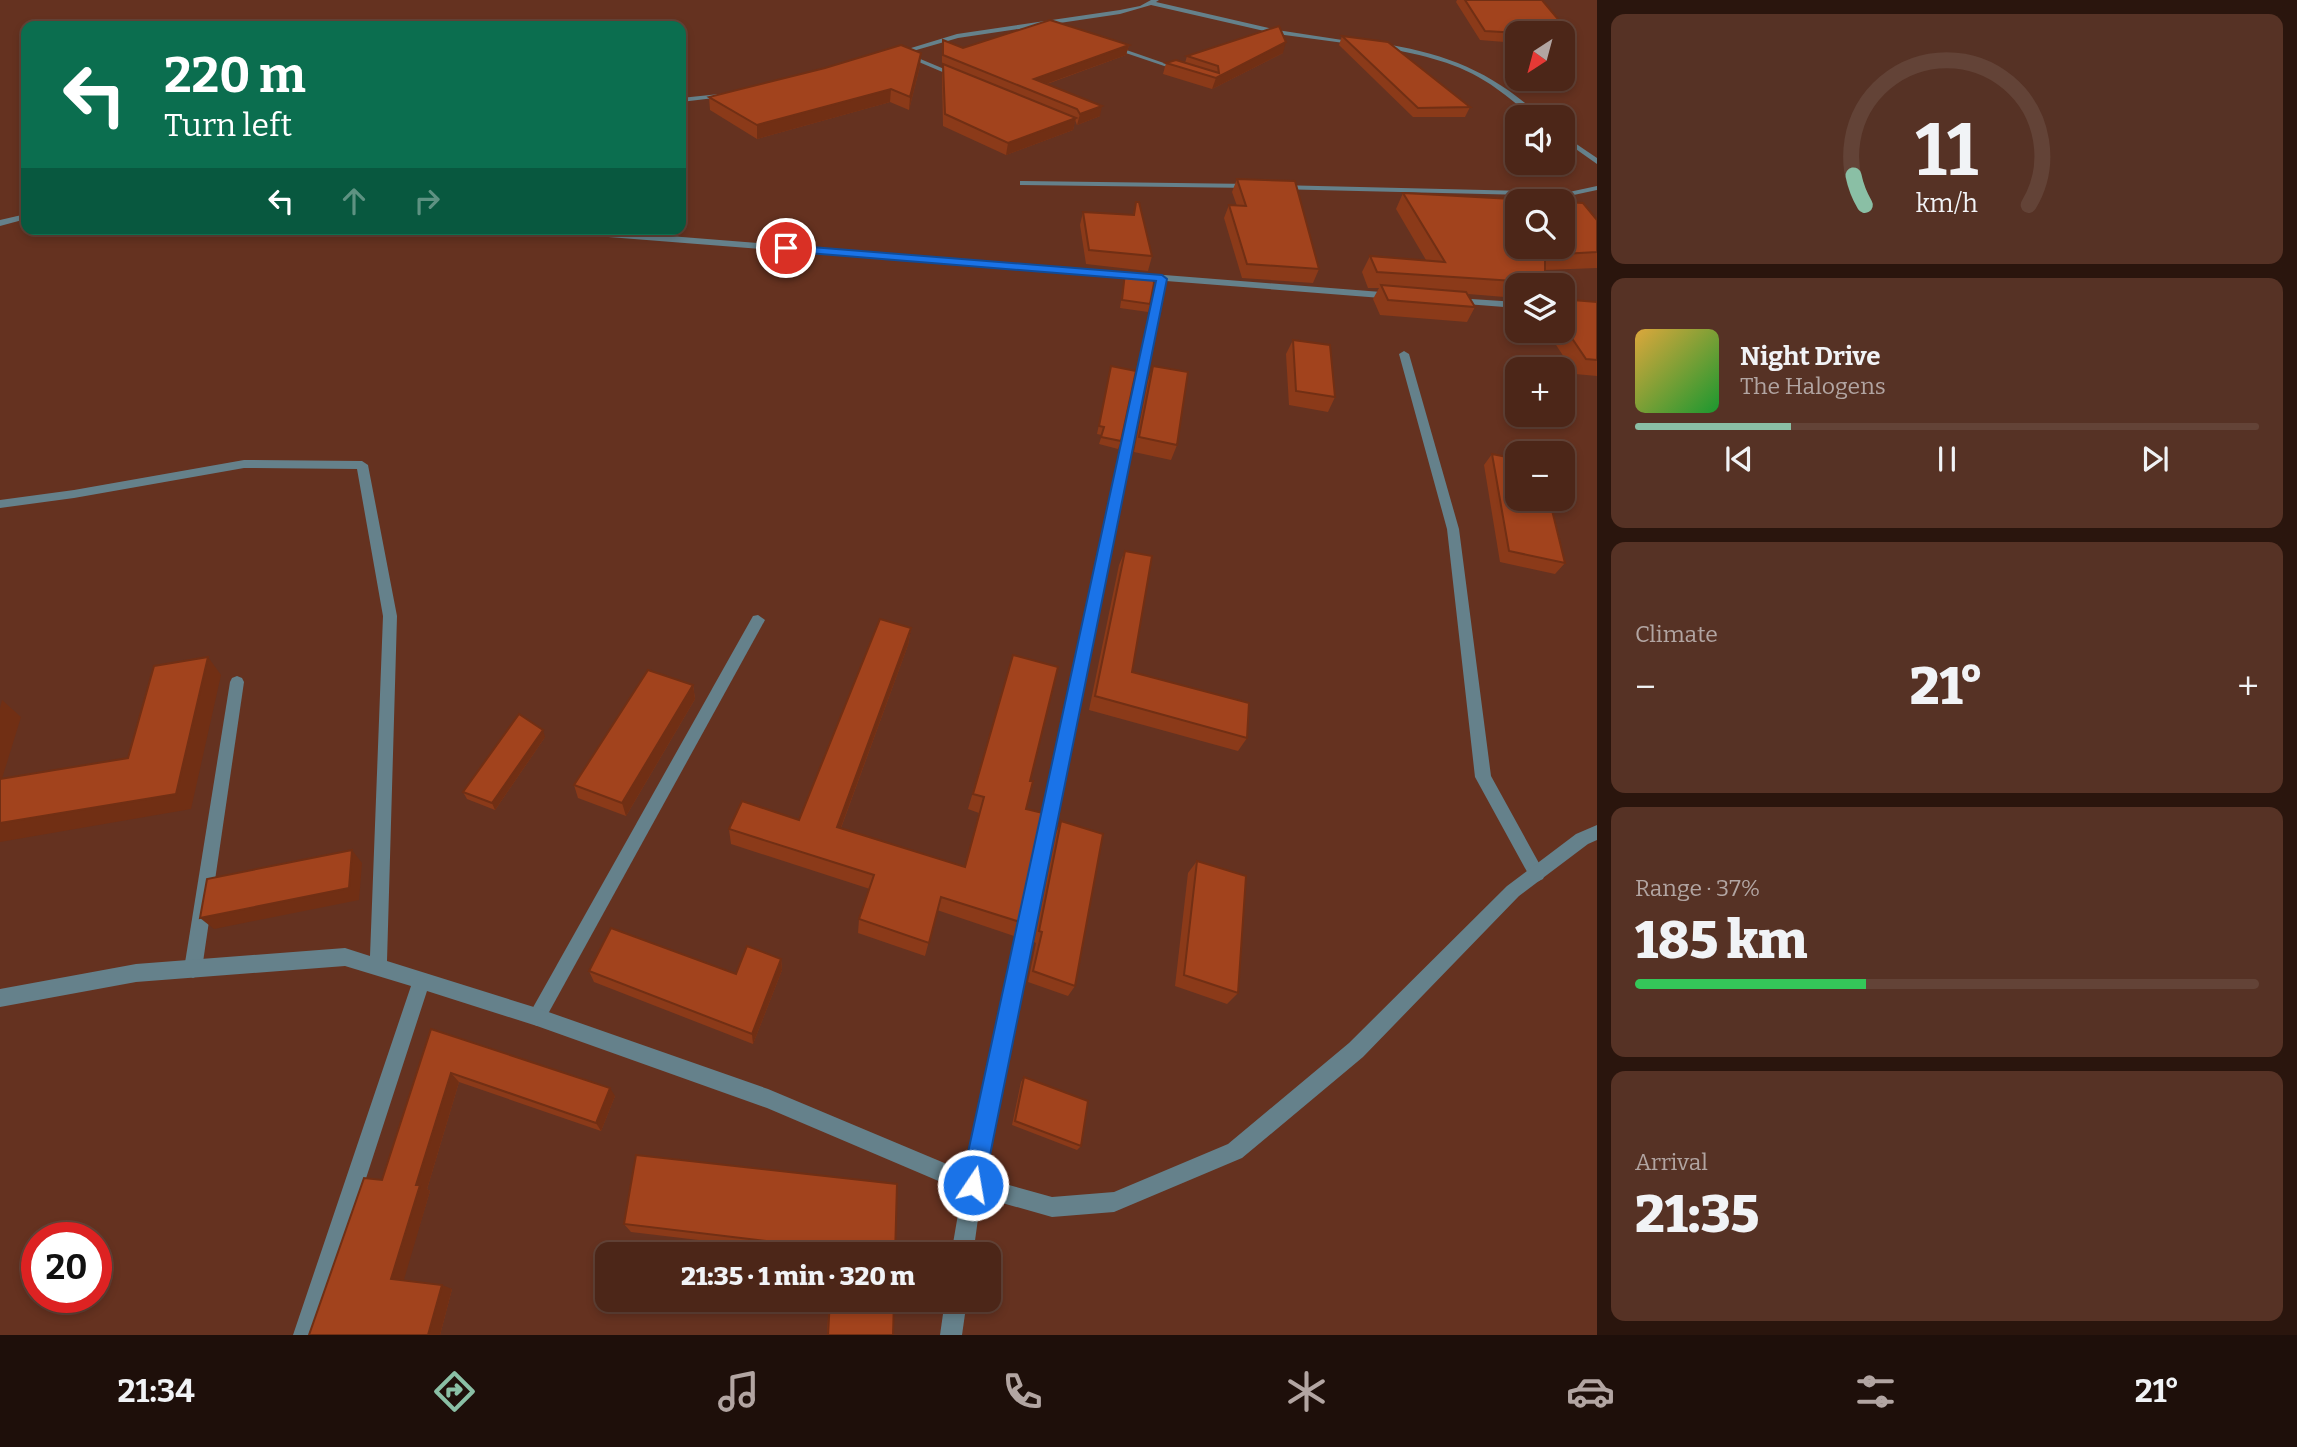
<!DOCTYPE html>
<meta charset="utf-8">
<style>
:root{--surface:#4c2618;--page:#563225;--text:#f1f3f6;--muted:#b2a5a2;--line:#634337;--accent:#8abfa5}
body{margin:0;font-family:Bitter,serif;background:var(--page);color:var(--text);height:100vh;display:flex;flex-direction:column;font-size:26px;white-space:nowrap}
*{box-sizing:border-box;margin:0}
p{font-size:23px;color:var(--muted)}
.icon{flex:none;width:38px;height:38px;fill:none;stroke:currentColor;stroke-width:2;stroke-linecap:round;stroke-linejoin:round}
.map{position:relative;flex:1;overflow:hidden}
.panel{display:flex;flex-direction:column;gap:14px;padding:14px;background:#2a150d;width:700px}
.panel>*{flex:none}
.top-card{position:absolute;left:21px;top:21px;width:665px;height:214px;border-radius:14px;box-shadow:0 4px 10px #0003,0 0 0 2px var(--line);background:#0b6e4f;color:#fff;overflow:hidden}
.needle{width:46px;rotate:216deg}
.buttons{position:absolute;left:1505px;top:21px;display:grid;gap:14px}
.buttons a{display:grid;place-items:center;width:70px;height:70px;border-radius:14px;background:var(--surface);box-shadow:0 4px 10px #0003,0 0 0 2px var(--line);font-size:35px}
.speed{position:absolute;left:21px;top:1222px;display:flex;gap:14px;font-size:35px;font-weight:700;text-align:center}
.speed>*{display:grid;place-content:center;width:91px;height:91px;border-radius:50%;background:var(--surface);box-shadow:0 4px 10px #0003,0 0 0 2px var(--line);line-height:1}
.speed .limit{border:10px solid #d22;background:#fff;color:#111}
.pin{position:absolute;display:grid;place-items:center;width:60px;height:60px;color:#fff;margin:-30px;border:4px solid #fff;border-radius:50%;box-shadow:0 2px 7px #0007}
.me{position:absolute;width:77px;margin:-38px;rotate:12deg;stroke-linejoin:round;filter:drop-shadow(0 0 5px #0008)}
.turn{display:flex;align-items:center;gap:24px;height:147px;padding:0 28px;font-size:32px}
.turn .icon{width:91px;height:91px;stroke-width:2.5}
.turn b{display:block;font-size:49px;line-height:60px}
.lanes{display:flex;align-items:center;height:66px;padding:0 28px;background:#0003;justify-content:center;gap:35px;direction:ltr}
.lanes .off{opacity:.35}
.big{font-size:52px;font-weight:800;line-height:1.1}
.panel .widget{flex:1;display:flex;flex-direction:column;justify-content:center;gap:10px;min-width:0;padding:0 24px;border-radius:14px;background:var(--page)}
.panel .dial{align-items:center;gap:0}
.dial svg{height:182px;overflow:visible;fill:none;stroke:var(--line);stroke-width:7;stroke-linecap:round;text-anchor:middle}
.dial text{fill:var(--text);stroke:none}
.song{display:flex;align-items:center;gap:21px}
.cover{width:84px;height:84px;border-radius:10px;background:linear-gradient(135deg,hsl(40 70% 55%),hsl(130 70% 35%))}
.played{height:7px;border-radius:4px;background:linear-gradient(90deg,var(--accent) 25%,var(--line) 25%)}
.keys{display:flex;justify-content:space-around;direction:ltr}
.heat{display:flex;justify-content:space-between;align-items:center;font-size:38px;direction:ltr}
.charge{height:10px;border-radius:5px;background:linear-gradient(90deg,#34c759 37%,var(--line) 0)}
.trip{position:absolute;left:595px;top:1242px;width:406px;height:70px;border-radius:14px;background:var(--surface);box-shadow:0 4px 10px #0003,0 0 0 2px var(--line);font-weight:800;line-height:70px;text-align:center}
.menu{display:flex;height:112px;justify-content:space-around;align-items:center;background:#1e0f0a;color:var(--muted)}
.menu .icon{width:49px;height:49px}
.menu .current{color:var(--accent)}
.menu b{font-size:32px;color:var(--text)}
main{display:flex;flex:1;min-height:0}
.map>svg:first-child{display:block}
.lines{fill:none;stroke-linecap:round;stroke-linejoin:round}
.service{fill:#65818b;fill-rule:evenodd}
.minor{fill:#65818b;fill-rule:evenodd}
.wall{fill:#8b3a19}
.shaded-wall{fill:#712f14}
.building{fill:#a2431d;stroke:#712f14;stroke-width:2}
.route{fill:#1a73e8;stroke:#114b97;stroke-width:2}
</style>
<main>
<div class="map">
<svg width="1597" height="1335" viewBox="0 0 1597 1335">
<rect width="100%" height="100%" fill="#653220"/>
<g class="lines">
<!-- service -->
<g class="service">
<path d="M 1151,0 L 1159,0 L 1156,2 L 1277,30 L 1362,43 L 1359,45 L 1277,34 L 1151,5 L 1120,14 L 958,38 L 906,53 L 961,76 L 959,79 L 900,54 L 891,57 L 888,55 L 957,34 L 1120,10 L 1140,6 Z"/>
<path d="M 1379,43 C 1444,53 1492,71 1541,117 L 1533,117 C 1517,105 1502,91 1485,81 C 1452,60 1415,54 1377,46 Z"/>
<path d="M 1108,45 L 1112,45 L 1184,70 L 1179,71 L 1108,47 Z"/>
<path d="M 729,93 L 731,96 L 681,102 L 681,98 Z"/>
<path d="M 1563,135 L 1597,158 L 1597,164 L 1563,140 Z"/>
<path d="M 1023,181 L 1253,184 L 1257,186 L 1253,188 L 1020,185 L 1020,181 Z"/>
<path d="M 1277,185 L 1569,192 L 1597,186 L 1597,190 L 1569,196 L 1274,189 L 1273,187 Z"/>
<path d="M 541,229 L 581,229 L 1394,293 L 1399,296 L 1394,299 L 1166,281 L 980,1192 L 973,1195 L 966,1192 L 963,1185 L 1157,280 L 545,232 Z"/>
<path d="M 1456,298 L 1517,302 L 1517,308 L 1453,303 L 1453,299 Z"/>
<path d="M 1404,351 L 1409,354 L 1459,529 L 1491,776 L 1545,874 L 1543,879 L 1537,882 L 1531,879 L 1475,777 L 1447,529 L 1399,354 Z"/>
<path d="M 758,615 L 765,620 L 543,1023 L 537,1026 L 531,1023 L 528,1017 L 531,1011 L 753,616 Z"/>
<path d="M 237,676 L 242,678 L 244,682 L 202,969 L 199,975 L 193,978 L 187,975 L 184,969 L 230,682 L 232,678 Z"/>
</g>
<!-- minor -->
<g class="minor">
<path d="M 26,214 L 26,219 L 0,226 L 0,220 Z"/>
<path d="M 244,460 L 362,461 L 368,465 L 397,616 L 387,961 L 537,1008 L 768,1089 L 973,1175 L 1052,1197 L 1114,1192 L 1228,1144 L 1349,1043 L 1507,886 L 1576,834 L 1597,825 L 1597,840 L 1588,844 L 1519,896 L 1363,1057 L 1242,1158 L 1114,1212 L 1052,1217 L 981,1197 L 973,1255 L 951,1255 L 962,1191 L 767,1108 L 537,1026 L 427,991 L 315,1335 L 293,1335 L 411,986 L 345,966 L 136,982 L 0,1007 L 0,989 L 136,964 L 345,948 L 370,956 L 383,616 L 357,469 L 244,468 L 74,498 L 0,508 L 0,500 L 74,490 Z"/>
<path d="M 945,1300 L 967,1300 L 962,1335 L 940,1335 Z"/>
</g>
</g>
<!-- wall -->
<g class="wall">
<path d="M 1457,0 L 1542,0 L 1573,37 L 1568,46 L 1563,46 L 1563,33 L 1517,33 L 1517,43 L 1480,40 L 1456,2 Z"/>
<path d="M 1342,36 L 1470,107 L 1465,117 L 1413,117 L 1339,45 Z"/>
<path d="M 943,40 L 963,48 L 1129,45 L 1126,55 L 1047,84 L 1100,116 L 1077,125 L 1075,120 L 1073,130 L 1006,155 L 943,126 L 942,75 L 943,65 L 942,65 L 942,50 Z"/>
<path d="M 921,53 L 920,66 L 909,110 L 890,102 L 757,139 L 710,110 L 709,97 Z"/>
<path d="M 1283,53 L 1212,89 L 1163,74 L 1166,63 L 1185,63 L 1187,56 Z"/>
<path d="M 1237,179 L 1319,269 L 1313,283 L 1242,278 L 1224,218 L 1229,205 L 1237,206 L 1232,192 Z"/>
<path d="M 1403,193 L 1597,220 L 1597,268 L 1545,270 L 1545,283 L 1544,285 L 1517,285 L 1517,298 L 1468,294 L 1475,307 L 1467,322 L 1380,315 L 1373,299 L 1379,288 L 1368,288 L 1362,272 L 1370,256 L 1426,260 L 1396,209 Z"/>
<path d="M 1136,202 L 1152,256 L 1148,271 L 1086,264 L 1080,225 L 1083,212 L 1133,215 Z"/>
<path d="M 1125,273 L 1150,304 L 1148,312 L 1120,308 Z"/>
<path d="M 1563,292 L 1573,300 L 1597,302 L 1597,376 L 1575,374 L 1547,331 L 1563,331 Z"/>
<path d="M 1293,340 L 1335,397 L 1328,412 L 1289,405 L 1286,354 Z"/>
<path d="M 1111,366 L 1121,441 L 1118,449 L 1099,444 L 1102,435 L 1097,434 Z"/>
<path d="M 1153,366 L 1177,445 L 1171,460 L 1134,452 L 1148,381 Z"/>
<path d="M 1492,454 L 1558,507 L 1553,514 L 1565,563 L 1555,574 L 1500,562 L 1484,465 Z"/>
<path d="M 1125,551 L 1132,672 L 1247,738 L 1238,751 L 1089,710 L 1119,565 Z"/>
<path d="M 911,628 L 908,645 L 841,828 L 965,867 L 979,813 L 968,809 L 1013,655 L 1030,781 L 1026,809 L 1020,922 L 1014,936 L 937,910 L 925,956 L 858,933 L 859,919 L 870,889 L 731,844 L 729,829 L 799,820 Z"/>
<path d="M 693,685 L 695,699 L 626,816 L 578,798 L 574,785 Z"/>
<path d="M 545,737 L 495,810 L 467,799 L 463,792 Z"/>
<path d="M 1061,821 L 1075,986 L 1068,996 L 1028,982 L 1036,943 L 1034,942 L 1056,834 Z"/>
<path d="M 1197,861 L 1238,993 L 1227,1004 L 1175,986 L 1188,873 Z"/>
<path d="M 781,959 L 782,970 L 753,1044 L 594,982 L 589,971 L 736,974 Z"/>
<path d="M 431,1029 L 615,1096 L 601,1131 L 459,1082 L 427,1189 L 430,1191 L 403,1280 L 452,1289 L 440,1335 L 309,1335 L 382,1180 Z"/>
<path d="M 1024,1077 L 1081,1146 L 1077,1150 L 1012,1125 L 1021,1082 Z"/>
<path d="M 624,1224 L 895,1255 L 825,1255 L 631,1232 Z"/>
<path d="M 829,1300 L 894,1300 L 893,1335 L 827,1335 Z"/>
</g>
<!-- shaded-wall -->
<g class="shaded-wall">
<path d="M 1286,42 L 1283,53 L 1212,89 L 1216,78 Z"/>
<path d="M 1129,45 L 1126,55 L 1032,89 L 1034,79 Z"/>
<path d="M 921,53 L 920,66 L 909,110 L 910,97 Z"/>
<path d="M 891,89 L 890,102 L 757,139 L 757,125 Z"/>
<path d="M 1102,106 L 1100,116 L 1077,125 L 1080,114 Z"/>
<path d="M 1076,118 L 1073,130 L 1006,155 L 1008,143 Z"/>
<path d="M 911,628 L 908,645 L 836,841 L 837,827 Z"/>
<path d="M 208,657 L 221,675 L 191,809 L 0,842 L 0,823 L 176,794 Z"/>
<path d="M 693,685 L 695,699 L 626,816 L 622,803 Z"/>
<path d="M 2,700 L 21,717 L 0,785 L 0,708 Z"/>
<path d="M 543,730 L 545,737 L 495,810 L 492,803 Z"/>
<path d="M 352,850 L 362,863 L 359,900 L 214,929 L 200,918 Z"/>
<path d="M 781,959 L 782,970 L 753,1044 L 752,1034 Z"/>
<path d="M 451,1073 L 459,1082 L 427,1189 L 430,1191 L 403,1283 L 391,1279 L 416,1185 Z"/>
<path d="M 610,1088 L 615,1096 L 601,1131 L 596,1123 Z"/>
<path d="M 442,1285 L 452,1289 L 440,1335 L 428,1335 Z"/>
</g>
<!-- building -->
<g class="building">
<path d="M 1465,0 L 1542,0 L 1573,37 L 1563,36 L 1563,33 L 1519,33 L 1485,31 Z"/>
<path d="M 1050,20 L 1129,45 L 1034,79 L 1102,106 L 1080,114 L 1077,109 L 943,55 L 943,40 L 963,48 Z"/>
<path d="M 1279,26 L 1286,42 L 1216,78 L 1166,63 L 1176,60 L 1219,73 L 1218,66 L 1187,56 Z"/>
<path d="M 1342,36 L 1388,42 L 1470,107 L 1418,108 Z"/>
<path d="M 901,45 L 921,53 L 910,97 L 891,89 L 757,125 L 709,97 L 825,68 Z"/>
<path d="M 943,64 L 1076,118 L 1008,143 L 945,114 Z"/>
<path d="M 1237,179 L 1295,181 L 1319,269 L 1247,264 L 1229,205 L 1246,206 Z"/>
<path d="M 1403,193 L 1549,201 L 1517,201 L 1517,247 L 1563,247 L 1563,202 L 1583,203 L 1597,220 L 1597,252 L 1545,255 L 1545,283 L 1377,272 L 1370,256 L 1445,262 Z"/>
<path d="M 1136,202 L 1139,202 L 1152,256 L 1089,250 L 1083,212 L 1134,215 Z"/>
<path d="M 1125,273 L 1153,275 L 1154,283 L 1150,304 L 1122,300 Z"/>
<path d="M 1381,285 L 1466,292 L 1475,307 L 1388,300 Z"/>
<path d="M 1563,292 L 1570,293 L 1573,300 L 1597,302 L 1597,360 L 1586,359 L 1563,325 Z"/>
<path d="M 1293,340 L 1330,345 L 1335,397 L 1296,391 Z"/>
<path d="M 1111,366 L 1136,371 L 1121,441 L 1101,437 L 1104,427 L 1099,426 Z"/>
<path d="M 1153,366 L 1188,372 L 1177,445 L 1139,437 Z"/>
<path d="M 1492,454 L 1517,459 L 1517,499 L 1556,499 L 1558,507 L 1551,506 L 1565,563 L 1509,551 Z"/>
<path d="M 1125,551 L 1152,556 L 1132,672 L 1249,703 L 1247,738 L 1095,696 Z"/>
<path d="M 880,619 L 911,628 L 837,827 L 965,867 L 984,797 L 973,794 L 1013,655 L 1058,667 L 1030,781 L 1033,781 L 1026,809 L 1043,813 L 1020,922 L 941,897 L 929,943 L 859,919 L 874,875 L 729,829 L 742,801 L 799,820 Z"/>
<path d="M 208,657 L 176,794 L 0,823 L 0,779 L 128,758 L 154,666 Z"/>
<path d="M 648,670 L 693,685 L 622,803 L 574,785 Z"/>
<path d="M 519,714 L 543,730 L 492,803 L 463,792 Z"/>
<path d="M 1061,821 L 1103,834 L 1075,986 L 1033,971 L 1042,932 L 1039,931 Z"/>
<path d="M 352,850 L 349,888 L 200,918 L 207,879 Z"/>
<path d="M 1197,861 L 1246,876 L 1238,993 L 1184,975 Z"/>
<path d="M 611,928 L 736,974 L 747,946 L 781,959 L 752,1034 L 589,971 Z"/>
<path d="M 431,1029 L 610,1088 L 596,1123 L 451,1073 L 416,1185 L 420,1185 L 391,1279 L 442,1285 L 428,1335 L 309,1335 L 364,1178 L 382,1180 Z"/>
<path d="M 1024,1077 L 1088,1101 L 1081,1146 L 1015,1121 Z"/>
<path d="M 636,1155 L 897,1184 L 895,1255 L 833,1255 L 834,1249 L 624,1224 Z"/>
<path d="M 830,1300 L 894,1300 L 893,1335 L 828,1335 Z"/>
</g>
<!-- route -->
<path class="route" d="M 786,245 L 1162,275 L 1167,279 L 984,1185 L 981,1193 L 973,1196 L 964,1193 L 961,1185 L 1156,281 L 783,251 L 781,248 Z"/>
</svg>
<div class="buttons">
<a><svg class="needle" viewBox="-14 -14 28 28"><path d="M0-13l5 13h-10z" fill="#e53935"/><path d="M0 13l5-13h-10z" fill="#b2a5a2"/></svg></a>
<a><svg class="icon" aria-label="sound" viewBox="0 0 24 24"><path d="M4 9h4l5-4v14l-5-4H4zM17 9q2 3 0 6"/></svg></a>
<a><svg class="icon" aria-label="search" viewBox="0 0 24 24"><circle cx="10" cy="10" r="6"/><path d="M15 15l6 6"/></svg></a>
<a><svg class="icon" aria-label="layers" viewBox="0 0 24 24"><path d="M12 4l9 5-9 5-9-5zM3 14l9 5 9-5"/></svg></a>
<a>+</a>
<a>−</a>
</div>
<div class="speed"><div class="limit">20</div></div>
<div class="pin" style="left:786px;top:248px;background:#d93025"><svg class="icon" aria-label="arrive" viewBox="0 0 24 24"><path d="M6 21V4h12l-3 4 3 4H6"/></svg></div>
<svg class="me" style="left:973px;top:1185px" viewBox="-20 -20 40 40"><circle r="17" fill="#1a73e8" stroke="#fff" stroke-width="3"/><path d="M0-11L8 9 0 5-8 9z" fill="#fff"/></svg>
<div class="trip">21:35 · 1 min · 320 m</div>
<div class="top-card">
<div class="turn"><svg class="icon" aria-label="left" viewBox="0 0 24 24"><path d="M17 20v-9H6M10 6l-5 5 5 5"/></svg><div><b>220 m</b>Turn left</div></div>
<div class="lanes"><svg class="icon" aria-label="left" viewBox="0 0 24 24"><path d="M17 20v-9H6M10 6l-5 5 5 5"/></svg><svg class="icon off" aria-label="ahead" viewBox="0 0 24 24"><path d="M12 20V5M6 11l6-6 6 6"/></svg><svg class="icon off" aria-label="right" viewBox="0 0 24 24"><path d="M7 20v-9h11M14 6l5 5-5 5"/></svg></div>
</div>
</div>
<section class="panel">
<div class="widget dial"><svg viewBox="0 0 100 80">
<path d="M14 69A42 42 0 1 1 86 69"/>
<path d="M14 69A42 42 0 0 1 9 56" stroke="#8abfa5"/>
<text x="50" y="56" font-size="32" font-weight="700">11</text>
<text x="50" y="72" font-size="11">km/h</text>
</svg></div>
<div class="widget">
<div class="song"><i class="cover"></i><div><b>Night Drive</b><p>The Halogens</p></div></div>
<div class="played"></div>
<div class="keys"><svg class="icon" aria-label="previous" viewBox="0 0 24 24"><path d="M18 5L8 12l10 7zM5 5v14"/></svg><svg class="icon" aria-label="pause" viewBox="0 0 24 24"><path d="M8 5v14M16 5v14"/></svg><svg class="icon" aria-label="next" viewBox="0 0 24 24"><path d="M6 5l10 7-10 7zM19 5v14"/></svg></div>
</div>
<div class="widget"><p>Climate</p>
<div class="heat"><a>−</a><b class="big">21°</b><a>+</a></div>
</div>
<div class="widget"><p>Range · 37%</p><b class="big">185 km</b><div class="charge"></div></div>
<div class="widget"><p>Arrival</p><b class="big">21:35</b></div>
</section>
</main>
<nav class="menu">
<b>21:34</b>
<svg class="icon current" aria-label="directions" viewBox="0 0 24 24"><path d="M12 3l9 9-9 9-9-9zM9 14v-3h6M13 9l2 2-2 2"/></svg>
<svg class="icon" aria-label="music" viewBox="0 0 24 24"><path d="M9 18V5l10-2v13"/><circle cx="6" cy="18" r="3"/><circle cx="16" cy="16" r="3"/></svg>
<svg class="icon" aria-label="phone" viewBox="0 0 24 24"><path d="M5 4h4l2 5-3 2q2 4 5 5l2-3 5 2v4C11 20 4 13 5 4z"/></svg>
<svg class="icon" aria-label="climate" viewBox="0 0 24 24"><path d="M12 3v18M4 7l16 10M4 17L20 7"/></svg>
<svg class="icon" aria-label="car" viewBox="0 0 24 24"><path d="M5 17H2v-5l4-1 3-4h7l3 4 3 1v5h-3M9 17h6M6 11h13"/><circle cx="7" cy="17" r="2"/><circle cx="17" cy="17" r="2"/></svg>
<svg class="icon" aria-label="filters" viewBox="0 0 24 24"><path d="M4 7h16M4 17h16"/><circle cx="9" cy="7" r="2"/><circle cx="15" cy="17" r="2"/></svg>
<b>21°</b>
</nav>
